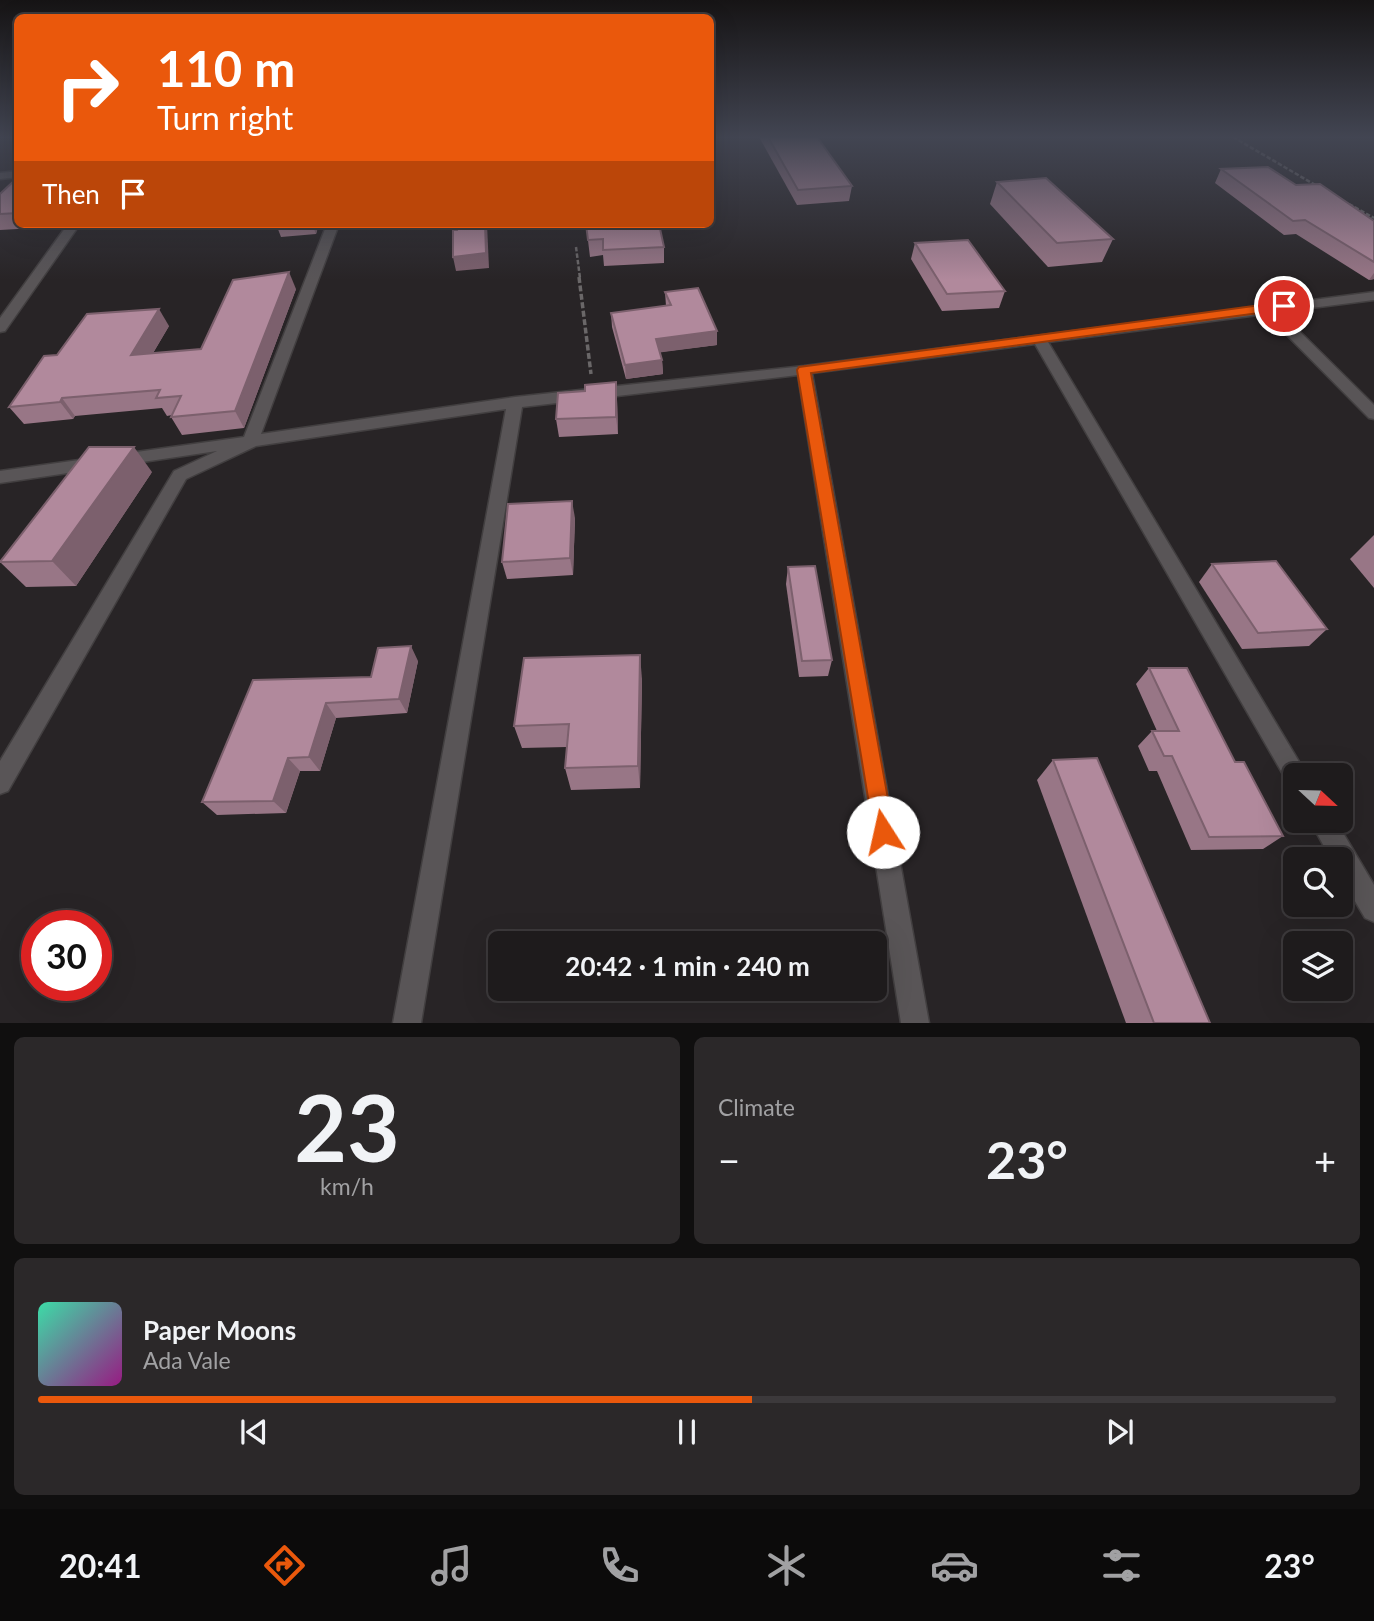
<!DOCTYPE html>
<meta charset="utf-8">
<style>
:root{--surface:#1e1b1c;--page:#2b2829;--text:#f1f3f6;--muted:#a1a1a3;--line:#3c393b;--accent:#ea580c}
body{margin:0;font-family:Lato,sans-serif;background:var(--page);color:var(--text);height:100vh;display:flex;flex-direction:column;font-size:26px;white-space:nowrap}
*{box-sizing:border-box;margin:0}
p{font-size:23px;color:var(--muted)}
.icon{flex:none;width:38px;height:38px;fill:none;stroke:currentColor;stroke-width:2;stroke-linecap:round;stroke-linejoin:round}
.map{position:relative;height:1023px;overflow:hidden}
.panel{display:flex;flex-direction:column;gap:14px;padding:14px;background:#100f0f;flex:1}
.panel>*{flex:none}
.banner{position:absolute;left:14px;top:14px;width:700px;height:214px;border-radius:10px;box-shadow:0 7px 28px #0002,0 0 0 2px var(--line);background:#ea580c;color:#fff;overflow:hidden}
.needle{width:46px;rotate:112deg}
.fabs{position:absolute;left:1283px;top:763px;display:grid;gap:14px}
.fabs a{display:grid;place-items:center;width:70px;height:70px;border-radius:10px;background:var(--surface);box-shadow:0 7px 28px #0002,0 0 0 2px var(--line);font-size:35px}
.speed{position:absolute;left:21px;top:910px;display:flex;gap:14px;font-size:35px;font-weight:700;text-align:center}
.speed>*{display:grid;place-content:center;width:91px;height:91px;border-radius:50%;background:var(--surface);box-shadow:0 7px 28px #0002,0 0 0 2px var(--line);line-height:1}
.speed .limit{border:10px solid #d22;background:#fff;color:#111}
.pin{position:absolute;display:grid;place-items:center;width:60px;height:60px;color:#fff;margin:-30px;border:4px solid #fff;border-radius:50%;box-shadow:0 2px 7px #0007}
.me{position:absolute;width:77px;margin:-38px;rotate:350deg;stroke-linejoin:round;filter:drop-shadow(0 0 5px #0008)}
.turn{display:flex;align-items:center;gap:24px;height:147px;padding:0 28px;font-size:32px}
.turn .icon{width:91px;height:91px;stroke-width:2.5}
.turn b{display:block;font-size:49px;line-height:60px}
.then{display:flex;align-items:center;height:66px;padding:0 28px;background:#0003;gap:14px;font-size:26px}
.big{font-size:52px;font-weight:700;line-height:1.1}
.panel .widget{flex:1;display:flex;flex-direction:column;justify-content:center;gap:10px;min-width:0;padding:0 24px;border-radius:10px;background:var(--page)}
.panel .dial{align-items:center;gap:0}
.dial b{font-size:91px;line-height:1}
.song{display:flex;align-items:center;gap:21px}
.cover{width:84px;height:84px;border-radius:10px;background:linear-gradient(135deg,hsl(160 70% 55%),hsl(310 70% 35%))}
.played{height:7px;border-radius:4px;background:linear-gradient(90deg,var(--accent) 55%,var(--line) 55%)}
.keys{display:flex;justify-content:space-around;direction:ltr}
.heat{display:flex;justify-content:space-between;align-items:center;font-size:38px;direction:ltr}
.panel .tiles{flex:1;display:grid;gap:14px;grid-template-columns:1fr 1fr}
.widget:last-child{grid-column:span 2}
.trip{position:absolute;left:488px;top:931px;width:399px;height:70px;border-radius:10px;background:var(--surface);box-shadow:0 7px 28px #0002,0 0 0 2px var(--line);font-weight:700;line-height:70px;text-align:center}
.dock{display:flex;height:112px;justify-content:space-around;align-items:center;background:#0c0b0b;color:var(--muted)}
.dock .icon{width:49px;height:49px}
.dock .selected{color:var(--accent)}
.dock b{font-size:32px;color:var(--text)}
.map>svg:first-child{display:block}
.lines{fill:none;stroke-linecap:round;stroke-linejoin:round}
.minor-casing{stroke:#423f40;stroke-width:3}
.path-far1{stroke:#6a6768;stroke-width:2.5;stroke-dasharray:4.5 2;stroke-linecap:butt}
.path{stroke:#6a6768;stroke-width:3.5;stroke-dasharray:6 2.5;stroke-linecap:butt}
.minor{fill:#595557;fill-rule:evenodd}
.wall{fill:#987686}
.shaded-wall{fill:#7c606d}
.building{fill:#b1899c;stroke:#7c606d;stroke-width:2}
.route{fill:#ea580c;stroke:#983908;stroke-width:2}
</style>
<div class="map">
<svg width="1374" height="1023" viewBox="0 0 1374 1023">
<rect width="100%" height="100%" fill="#282426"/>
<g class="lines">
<!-- minor casing -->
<g class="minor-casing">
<g id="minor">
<path d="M 18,171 L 18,177 L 0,179 L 0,173 Z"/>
<path d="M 68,224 L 80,224 L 5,331 L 0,332 L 0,318 Z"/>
<path d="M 327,224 L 339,224 L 261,434 L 515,397 L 804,366 L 1374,292 L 1374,300 L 1280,312 L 1374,405 L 1374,419 L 1369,418 L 1266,314 L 1048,342 L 1307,775 L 1295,775 L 1295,786 L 1288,783 L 1035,344 L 812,373 L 929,1023 L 901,1023 L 798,375 L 522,407 L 421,1023 L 393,1023 L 506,409 L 256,446 L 186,479 L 8,791 L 0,794 L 0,761 L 174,471 L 217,451 L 0,483 L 0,471 L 244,437 Z"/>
<path d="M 1310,821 L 1336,821 L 1374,885 L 1374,922 L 1365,918 L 1340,876 L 1340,859 L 1331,859 Z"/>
</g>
</g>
<!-- path-far1 -->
<g class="path-far1">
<path d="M 1233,137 L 1317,186"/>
<path d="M 1349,204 L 1374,218"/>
<path d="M 576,247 L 580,278"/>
</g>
<!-- path -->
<path class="path" d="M 579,277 L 591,374"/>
<!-- minor -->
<use href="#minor" class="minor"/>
</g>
<!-- wall -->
<g class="wall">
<path d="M 759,137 L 817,137 L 852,186 L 849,201 L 797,205 Z"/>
<path d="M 1221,169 L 1296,185 L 1374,221 L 1374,279 L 1369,280 L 1296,234 L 1284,235 L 1215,183 Z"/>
<path d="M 18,177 L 18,224 L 56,224 L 53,227 L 0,230 L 0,194 Z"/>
<path d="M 997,182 L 1113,239 L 1102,262 L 1048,267 L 990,204 Z"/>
<path d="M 276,224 L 319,224 L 316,234 L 281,237 Z"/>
<path d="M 586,224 L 664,247 L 664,263 L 604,266 L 603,255 L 590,257 Z"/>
<path d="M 915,243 L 1005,291 L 999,308 L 942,311 L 911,259 Z"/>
<path d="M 296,289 L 244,428 L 182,435 L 171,417 L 172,415 L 167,416 L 162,408 L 75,416 L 73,419 L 24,424 L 9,407 L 57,355 L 169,326 L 153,353 L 201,349 Z"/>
<path d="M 665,292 L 717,331 L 717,345 L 660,352 L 662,360 L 663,374 L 626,379 L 612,327 L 611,313 L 666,306 Z"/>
<path d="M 585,391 L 617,399 L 618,434 L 559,437 L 556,419 Z"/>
<path d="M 152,472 L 76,586 L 26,587 L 0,562 Z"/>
<path d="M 575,518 L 573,575 L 507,579 L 502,562 Z"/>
<path d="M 1374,535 L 1374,588 L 1350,559 Z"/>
<path d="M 1212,564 L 1327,629 L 1309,646 L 1242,649 L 1199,582 Z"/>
<path d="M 788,567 L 832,660 L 828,676 L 799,677 L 786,584 Z"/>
<path d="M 418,661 L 407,713 L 336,718 L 320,771 L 300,771 L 286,813 L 217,815 L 202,802 L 253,680 L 371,677 Z"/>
<path d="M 1149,668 L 1235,762 L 1283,836 L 1263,849 L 1191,850 L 1157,771 L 1149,771 L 1138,746 L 1152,731 L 1157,731 L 1136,684 Z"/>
<path d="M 642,679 L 640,788 L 571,790 L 565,768 L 567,747 L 522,748 L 514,726 Z"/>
<path d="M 1053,760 L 1210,1023 L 1126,1023 L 1037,780 Z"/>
</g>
<!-- shaded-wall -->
<g class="shaded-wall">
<path d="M 312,224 L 319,224 L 316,234 Z"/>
<path d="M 485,224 L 487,224 L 489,268 L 456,271 L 453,257 Z"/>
<path d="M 289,272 L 296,289 L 244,428 L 235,411 Z"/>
<path d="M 1374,273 L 1374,279 L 1369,280 Z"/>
<path d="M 159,309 L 169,326 L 142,372 L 131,355 Z"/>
<path d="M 717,331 L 717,345 L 656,353 L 656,339 Z"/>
<path d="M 662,360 L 663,374 L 626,379 L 625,365 Z"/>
<path d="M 616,382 L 617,399 L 618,434 L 616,417 Z"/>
<path d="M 62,398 L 75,416 L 73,419 L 60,402 Z"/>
<path d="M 134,447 L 152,472 L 76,586 L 52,561 Z"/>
<path d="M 572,501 L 575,518 L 573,575 L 570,558 Z"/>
<path d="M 411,646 L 418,661 L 407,713 L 399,699 Z"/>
<path d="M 640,655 L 642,679 L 640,788 L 638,766 Z"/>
<path d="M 326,703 L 336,718 L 320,771 L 309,757 Z"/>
<path d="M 288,758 L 300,771 L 286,813 L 273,801 Z"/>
</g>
<!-- building -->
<g class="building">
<path d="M 768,137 L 817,137 L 852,186 L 798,190 Z"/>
<path d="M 1268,167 L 1296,185 L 1320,184 L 1374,221 L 1374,262 L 1305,220 L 1293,221 L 1221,169 Z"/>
<path d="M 18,177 L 18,213 L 0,214 L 0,194 Z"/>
<path d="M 1046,178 L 1113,239 L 1057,243 L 997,182 Z"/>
<path d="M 458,224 L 485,224 L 486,253 L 453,257 L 453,230 L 457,230 Z"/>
<path d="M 586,224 L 659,224 L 664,247 L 603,250 L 603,239 L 588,240 Z"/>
<path d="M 968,240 L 1005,291 L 947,294 L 915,243 Z"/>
<path d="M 289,272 L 235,411 L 171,417 L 181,396 L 156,398 L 160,390 L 62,398 L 60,402 L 9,407 L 44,356 L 57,355 L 87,314 L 159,309 L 131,355 L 201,349 L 233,280 Z"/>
<path d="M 698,288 L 717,331 L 656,339 L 662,360 L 625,365 L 611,313 L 671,305 L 665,292 Z"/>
<path d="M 616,382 L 616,417 L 556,419 L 558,393 L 585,391 L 585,385 Z"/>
<path d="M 89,447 L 134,447 L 52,561 L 0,562 Z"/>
<path d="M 572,501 L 570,558 L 502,562 L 508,504 Z"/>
<path d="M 1276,561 L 1327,629 L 1258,633 L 1212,564 Z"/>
<path d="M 815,566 L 832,660 L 802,661 L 788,567 Z"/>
<path d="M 411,646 L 399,699 L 326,703 L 309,757 L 288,758 L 273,801 L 202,802 L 253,680 L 371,677 L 378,648 Z"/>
<path d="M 640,655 L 638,766 L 565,768 L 569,724 L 514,726 L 524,658 Z"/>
<path d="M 1149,668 L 1187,668 L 1235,762 L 1244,762 L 1283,836 L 1209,837 L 1172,756 L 1164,756 L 1152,731 L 1179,731 Z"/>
<path d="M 1097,758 L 1210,1023 L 1154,1023 L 1053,760 Z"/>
</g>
<!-- sky -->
<linearGradient id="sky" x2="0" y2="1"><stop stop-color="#161415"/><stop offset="0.49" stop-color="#424552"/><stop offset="1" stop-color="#424552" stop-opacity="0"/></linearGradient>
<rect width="1374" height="280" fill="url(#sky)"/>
<!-- route -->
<path class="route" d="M 1284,302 L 1290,306 L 1288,309 L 811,373 L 894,832 L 891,840 L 883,843 L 875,840 L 797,370 L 799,367 Z"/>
</svg>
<div class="fabs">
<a><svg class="needle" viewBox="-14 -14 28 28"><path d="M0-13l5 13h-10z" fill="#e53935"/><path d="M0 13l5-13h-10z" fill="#a1a1a3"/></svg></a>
<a><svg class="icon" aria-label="search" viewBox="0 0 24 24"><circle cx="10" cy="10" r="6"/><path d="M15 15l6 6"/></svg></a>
<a><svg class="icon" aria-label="layers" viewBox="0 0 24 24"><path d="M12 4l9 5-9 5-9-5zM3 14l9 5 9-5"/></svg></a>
</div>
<div class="speed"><div class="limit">30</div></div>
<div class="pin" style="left:1284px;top:306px;background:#d93025"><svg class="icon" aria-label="arrive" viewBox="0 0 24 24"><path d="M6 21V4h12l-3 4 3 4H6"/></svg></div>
<svg class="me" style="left:883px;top:832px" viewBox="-20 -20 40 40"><circle r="19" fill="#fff"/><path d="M0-13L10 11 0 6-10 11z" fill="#ea580c"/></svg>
<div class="trip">20:42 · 1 min · 240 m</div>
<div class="banner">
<div class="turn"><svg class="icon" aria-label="right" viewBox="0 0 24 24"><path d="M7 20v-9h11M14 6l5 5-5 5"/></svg><div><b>110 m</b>Turn right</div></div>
<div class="then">Then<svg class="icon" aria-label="arrive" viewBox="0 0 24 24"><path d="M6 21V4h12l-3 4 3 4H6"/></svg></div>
</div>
</div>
<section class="panel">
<div class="tiles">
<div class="widget dial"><b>23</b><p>km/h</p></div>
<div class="widget"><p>Climate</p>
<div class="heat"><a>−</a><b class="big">23°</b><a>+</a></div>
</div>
<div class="widget">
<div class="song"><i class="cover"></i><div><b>Paper Moons</b><p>Ada Vale</p></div></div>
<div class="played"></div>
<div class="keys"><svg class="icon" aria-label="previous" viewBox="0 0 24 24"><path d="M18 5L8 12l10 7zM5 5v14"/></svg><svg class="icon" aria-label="pause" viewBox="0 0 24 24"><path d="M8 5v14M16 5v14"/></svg><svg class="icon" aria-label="next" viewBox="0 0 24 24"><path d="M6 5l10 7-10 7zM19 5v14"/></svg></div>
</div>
</div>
</section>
<nav class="dock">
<b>20:41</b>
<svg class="icon selected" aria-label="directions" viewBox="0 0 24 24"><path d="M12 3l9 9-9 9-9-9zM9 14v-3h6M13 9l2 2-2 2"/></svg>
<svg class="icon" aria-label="music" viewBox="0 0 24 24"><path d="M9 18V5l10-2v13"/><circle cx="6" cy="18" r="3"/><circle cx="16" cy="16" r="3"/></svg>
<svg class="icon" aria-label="phone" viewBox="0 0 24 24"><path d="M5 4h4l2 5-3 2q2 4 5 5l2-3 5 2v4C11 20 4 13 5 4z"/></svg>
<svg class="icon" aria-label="climate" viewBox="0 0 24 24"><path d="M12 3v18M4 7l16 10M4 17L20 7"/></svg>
<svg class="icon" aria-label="car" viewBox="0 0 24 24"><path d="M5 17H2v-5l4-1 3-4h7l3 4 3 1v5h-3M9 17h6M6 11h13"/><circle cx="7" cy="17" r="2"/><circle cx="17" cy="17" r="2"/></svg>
<svg class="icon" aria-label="filters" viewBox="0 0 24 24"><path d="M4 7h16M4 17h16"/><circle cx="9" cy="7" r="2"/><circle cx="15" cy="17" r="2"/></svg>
<b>23°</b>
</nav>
